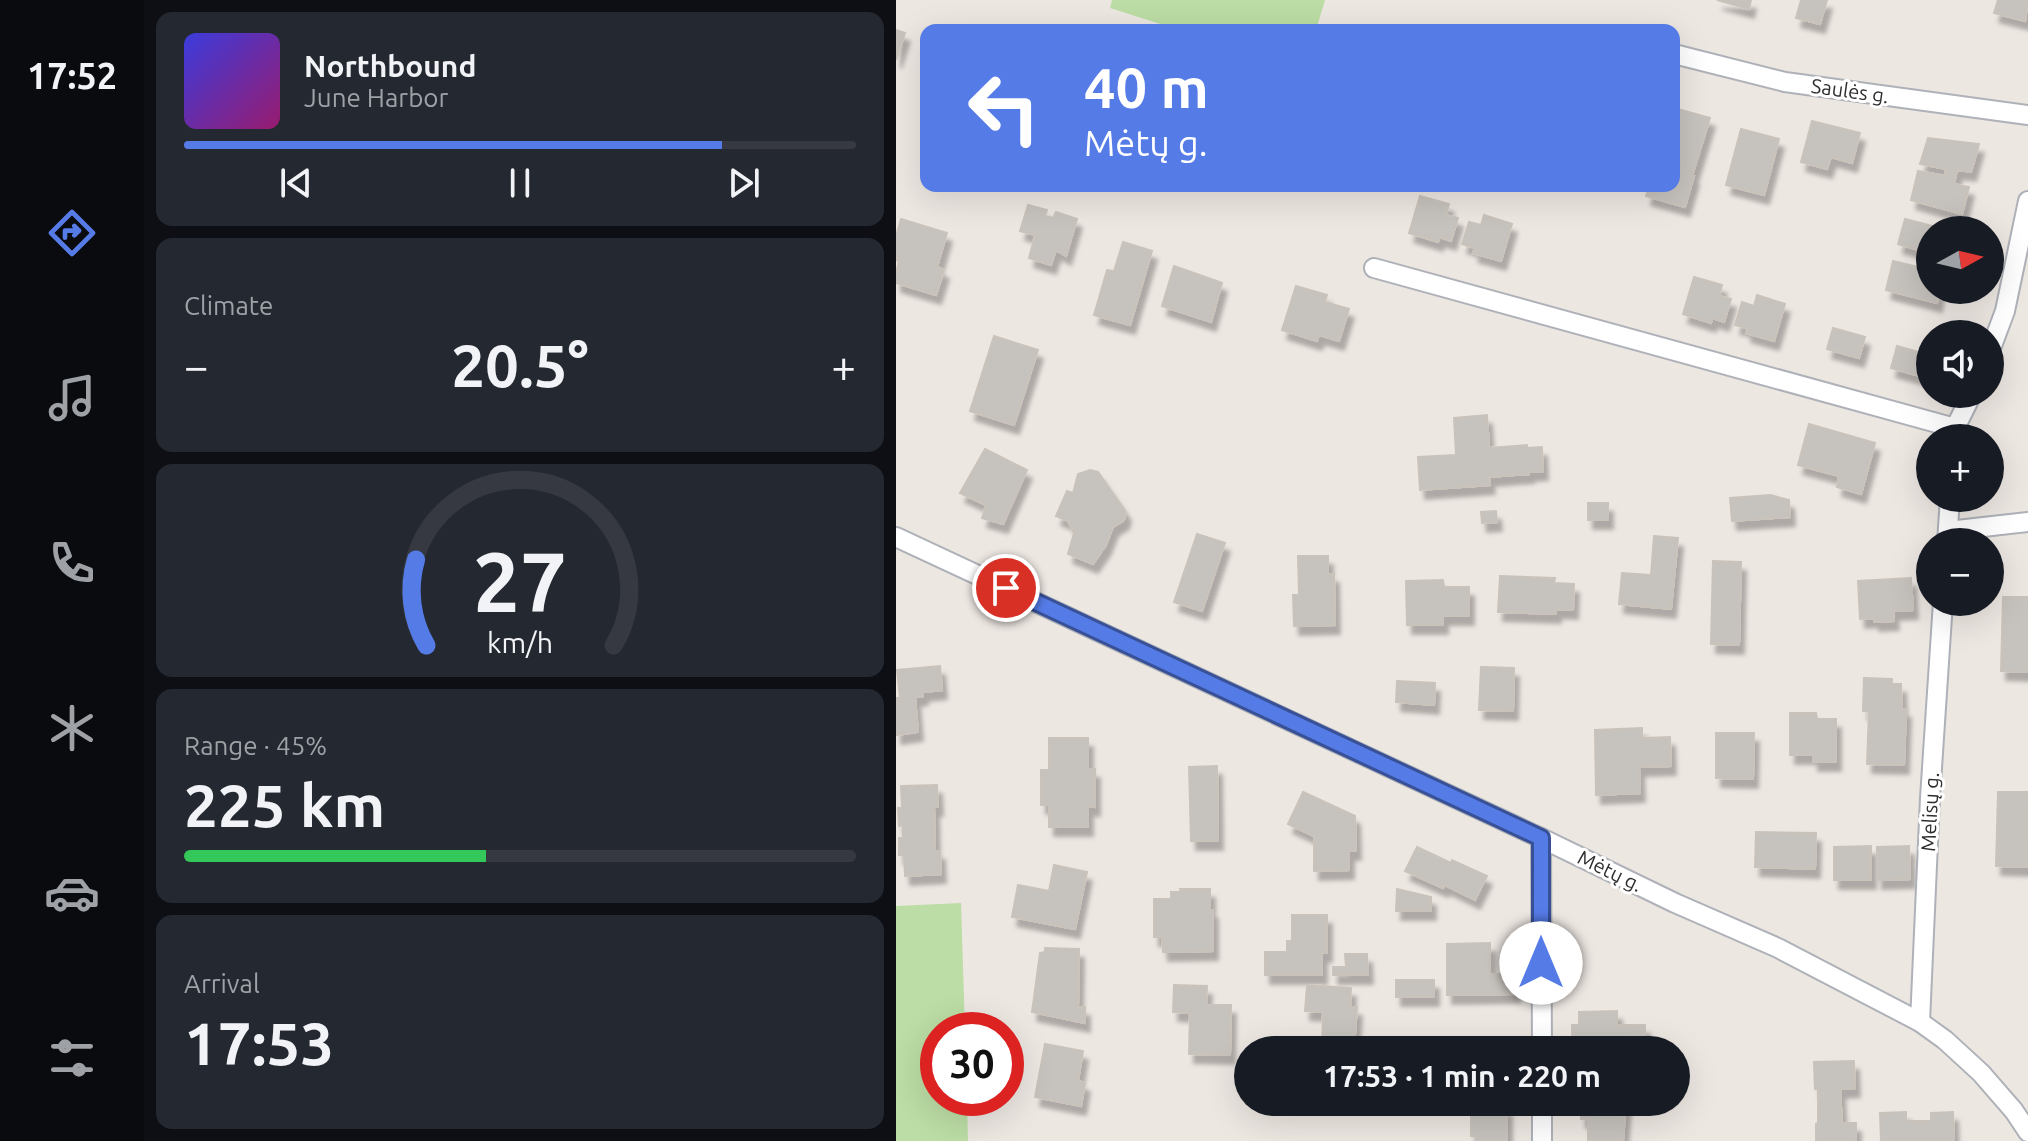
<!DOCTYPE html>
<meta charset="utf-8">
<style>
:root{--surface:#171b24;--page:#242831;--text:#f1f3f6;--muted:#9ea1a6;--line:#363941;--accent:#557be7}
body{margin:0;font-family:Ubuntu,sans-serif;background:var(--page);color:var(--text);height:100vh;display:flex;flex-direction:column;font-size:30px;white-space:nowrap}
*{box-sizing:border-box;margin:0}
p{font-size:26px;color:var(--muted)}
.icon{flex:none;width:44px;height:44px;fill:none;stroke:currentColor;stroke-width:2;stroke-linecap:round;stroke-linejoin:round}
.map{position:relative;flex:1;overflow:hidden}
.sheet{display:flex;flex-direction:column;gap:12px;padding:12px;background:#0d0f14;width:752px}
.sheet>*{flex:none}
.top-card{position:absolute;left:24px;top:24px;width:760px;height:168px;border-radius:16px;box-shadow:0 8px 32px #0002;background:#557be7;color:#fff;overflow:hidden}
.needle{width:52px;rotate:82deg}
.tools{position:absolute;left:1020px;top:216px;display:grid;gap:16px}
.tools a{display:grid;place-items:center;width:88px;height:88px;border-radius:50%;background:var(--surface);box-shadow:0 8px 32px #0002;font-size:40px}
.speed{position:absolute;left:24px;top:1012px;display:flex;gap:16px;font-size:40px;font-weight:700;text-align:center}
.speed>*{display:grid;place-content:center;width:104px;height:104px;border-radius:50%;background:var(--surface);box-shadow:0 8px 32px #0002;line-height:1}
.speed .limit{border:12px solid #d22;background:#fff;color:#111}
.pin{position:absolute;display:grid;place-items:center;width:68px;height:68px;color:#fff;margin:-34px;border:4px solid #fff;border-radius:50%;box-shadow:0 2px 8px #0007}
.me{position:absolute;width:88px;margin:-44px;rotate:0deg;stroke-linejoin:round;filter:drop-shadow(0 0 6px #0008)}
.turn{display:flex;align-items:center;gap:28px;height:168px;padding:0 32px;font-size:36px}
.turn .icon{width:104px;height:104px;stroke-width:2.5}
.turn b{display:block;font-size:56px;line-height:68px}
.big{font-size:60px;font-weight:700;line-height:1.1}
.sheet .tile{flex:1;display:flex;flex-direction:column;justify-content:center;gap:12px;min-width:0;padding:0 28px;border-radius:16px;background:var(--page)}
.sheet .dial{align-items:center;gap:0}
.dial svg{height:208px;overflow:visible;fill:none;stroke:var(--line);stroke-width:7;stroke-linecap:round;text-anchor:middle}
.dial text{fill:var(--text);stroke:none}
.song{display:flex;align-items:center;gap:24px}
.cover{width:96px;height:96px;border-radius:12px;background:linear-gradient(135deg,hsl(240 70% 55%),hsl(320 70% 35%))}
.played{height:8px;border-radius:4px;background:linear-gradient(90deg,var(--accent) 80%,var(--line) 80%)}
.keys{display:flex;justify-content:space-around;direction:ltr}
.heat{display:flex;justify-content:space-between;align-items:center;font-size:44px;direction:ltr}
.charge{height:12px;border-radius:6px;background:linear-gradient(90deg,#34c759 45%,var(--line) 0)}
.trip{position:absolute;left:338px;top:1036px;width:456px;height:80px;border-radius:40px;background:var(--surface);box-shadow:0 8px 32px #0002;font-weight:700;line-height:80px;text-align:center}
main{display:flex;flex:1;min-height:0}
.dock{display:flex;flex-direction:column;width:144px;justify-content:space-around;align-items:center;background:#090b0e;color:var(--muted)}
.dock .icon{width:56px;height:56px}
.dock .on{color:var(--accent)}
.dock b{font-size:36px;color:var(--text)}
.map>svg:first-child{display:block}
.green{fill:#bcdda5}
.building{fill:#c6c2bd;stroke:#c9c3bb;stroke-width:2;filter:url(#shadow)}
.lines{fill:none;stroke-linecap:round;stroke-linejoin:round}
.street-casing{stroke:#aeb1b8;stroke-width:22}
.street{stroke:#fff;stroke-width:18}
.route-casing{stroke:#375096;stroke-width:20}
.route{stroke:#557be7;stroke-width:14}
.labels{text-anchor:middle;stroke-width:6;stroke-linejoin:round;paint-order:stroke}
.street-label{font-size:20px;fill:#2e2e2e;stroke:#fff}
</style>
<main>
<nav class="dock">
<b>17:52</b>
<svg class="icon on" aria-label="directions" viewBox="0 0 24 24"><path d="M12 3l9 9-9 9-9-9zM9 14v-3h6M13 9l2 2-2 2"/></svg>
<svg class="icon" aria-label="music" viewBox="0 0 24 24"><path d="M9 18V5l10-2v13"/><circle cx="6" cy="18" r="3"/><circle cx="16" cy="16" r="3"/></svg>
<svg class="icon" aria-label="phone" viewBox="0 0 24 24"><path d="M5 4h4l2 5-3 2q2 4 5 5l2-3 5 2v4C11 20 4 13 5 4z"/></svg>
<svg class="icon" aria-label="climate" viewBox="0 0 24 24"><path d="M12 3v18M4 7l16 10M4 17L20 7"/></svg>
<svg class="icon" aria-label="car" viewBox="0 0 24 24"><path d="M5 17H2v-5l4-1 3-4h7l3 4 3 1v5h-3M9 17h6M6 11h13"/><circle cx="7" cy="17" r="2"/><circle cx="17" cy="17" r="2"/></svg>
<svg class="icon" aria-label="filters" viewBox="0 0 24 24"><path d="M4 7h16M4 17h16"/><circle cx="9" cy="7" r="2"/><circle cx="15" cy="17" r="2"/></svg>
</nav>
<section class="sheet">
<div class="tile">
<div class="song"><i class="cover"></i><div><b>Northbound</b><p>June Harbor</p></div></div>
<div class="played"></div>
<div class="keys"><svg class="icon" aria-label="previous" viewBox="0 0 24 24"><path d="M18 5L8 12l10 7zM5 5v14"/></svg><svg class="icon" aria-label="pause" viewBox="0 0 24 24"><path d="M8 5v14M16 5v14"/></svg><svg class="icon" aria-label="next" viewBox="0 0 24 24"><path d="M6 5l10 7-10 7zM19 5v14"/></svg></div>
</div>
<div class="tile"><p>Climate</p>
<div class="heat"><a>−</a><b class="big">20.5°</b><a>+</a></div>
</div>
<div class="tile dial"><svg viewBox="0 0 100 80">
<path d="M14 69A42 42 0 1 1 86 69"/>
<path d="M14 69A42 42 0 0 1 10 36" stroke="#557be7"/>
<text x="50" y="56" font-size="32" font-weight="700">27</text>
<text x="50" y="72" font-size="11">km/h</text>
</svg></div>
<div class="tile"><p>Range · 45%</p><b class="big">225 km</b><div class="charge"></div></div>
<div class="tile"><p>Arrival</p><b class="big">17:53</b></div>
</section>
<div class="map">
<svg width="1132" height="1141" viewBox="0 0 1132 1141">
<defs>
<filter id="shadow"><feDropShadow dx="5" dy="9" stdDeviation="2" flood-color="#0004"/></filter>
</defs>
<rect width="100%" height="100%" fill="#ede7e2"/>
<!-- green -->
<g class="green">
<path d="M 216,0 L 429,0 L 420,30 L 283,30 L 214,8 Z"/>
<path d="M 65,903 L 69,1030 L 42,1030 L 42,1098 L 71,1098 L 72,1141 L 0,1141 L 0,906 Z"/>
</g>
<!-- building -->
<g class="building">
<path d="M 821,0 L 855,0 L 853,9 Z"/>
<path d="M 905,0 L 931,0 L 924,24 L 900,18 Z"/>
<path d="M 1102,0 L 1132,0 L 1129,21 L 1098,13 Z"/>
<path d="M 0,30 L 9,33 L 0,60 Z"/>
<path d="M 778,108 L 814,118 L 796,176 L 798,176 L 789,207 L 750,196 L 753,186 L 778,186 Z"/>
<path d="M 916,121 L 964,133 L 956,163 L 935,157 L 931,169 L 905,162 Z"/>
<path d="M 845,129 L 883,139 L 868,195 L 830,185 Z"/>
<path d="M 1032,138 L 1083,144 L 1075,172 L 1061,170 L 1058,184 L 1073,187 L 1066,214 L 1015,200 L 1022,171 L 1049,176 L 1050,169 L 1024,164 Z"/>
<path d="M 524,196 L 553,204 L 550,215 L 562,218 L 555,241 L 543,237 L 542,242 L 513,233 Z"/>
<path d="M 132,205 L 151,210 L 149,216 L 157,218 L 160,212 L 181,219 L 170,256 L 160,250 L 155,265 L 133,258 L 139,235 L 124,231 Z"/>
<path d="M 588,215 L 616,224 L 605,261 L 577,253 L 579,248 L 566,244 L 573,222 L 585,225 Z"/>
<path d="M 5,219 L 51,233 L 41,267 L 48,270 L 40,295 L 0,283 L 0,273 L 3,261 L 0,260 L 0,236 Z"/>
<path d="M 1009,219 L 1052,230 L 1034,230 L 1033,272 L 1034,272 L 1034,290 L 1043,290 L 1041,303 L 990,290 L 997,261 L 1022,267 L 1026,251 L 1002,244 Z"/>
<path d="M 227,242 L 256,251 L 234,325 L 198,315 L 211,270 L 218,271 Z"/>
<path d="M 278,266 L 326,283 L 315,322 L 266,306 Z"/>
<path d="M 798,277 L 826,285 L 823,296 L 835,299 L 828,322 L 816,318 L 815,323 L 787,314 Z"/>
<path d="M 400,286 L 431,295 L 429,302 L 453,309 L 443,341 L 423,335 L 421,341 L 386,330 Z"/>
<path d="M 861,295 L 889,304 L 878,341 L 850,333 L 851,328 L 839,325 L 846,302 L 858,306 Z"/>
<path d="M 937,328 L 969,337 L 963,358 L 931,349 Z"/>
<path d="M 98,336 L 142,350 L 118,425 L 74,411 Z"/>
<path d="M 1001,346 L 1033,355 L 1027,377 L 995,368 Z"/>
<path d="M 591,415 L 593,448 L 631,445 L 631,448 L 646,447 L 647,471 L 633,472 L 633,474 L 593,477 L 594,485 L 524,490 L 522,457 L 560,455 L 558,418 Z"/>
<path d="M 913,424 L 979,443 L 965,494 L 941,487 L 943,476 L 902,465 Z"/>
<path d="M 89,449 L 131,470 L 107,524 L 86,518 L 90,505 L 64,493 Z"/>
<path d="M 194,470 L 202,472 L 230,512 L 228,520 L 217,527 L 210,545 L 197,564 L 172,554 L 178,533 L 172,521 L 160,516 L 171,491 L 177,493 L 182,474 Z"/>
<path d="M 874,495 L 893,500 L 894,517 L 836,521 L 834,498 Z"/>
<rect x="692" y="503" width="20" height="17"/>
<path d="M 600,511 L 601,522 L 586,523 L 585,512 Z"/>
<path d="M 301,534 L 329,543 L 306,611 L 278,602 Z"/>
<path d="M 758,536 L 782,538 L 775,609 L 723,604 L 726,573 L 755,575 Z"/>
<path d="M 402,556 L 432,556 L 432,574 L 438,574 L 439,625 L 398,626 L 397,595 L 403,595 Z"/>
<path d="M 817,561 L 845,562 L 843,645 L 815,644 Z"/>
<path d="M 604,576 L 659,578 L 658,583 L 678,584 L 677,610 L 660,609 L 660,614 L 602,612 Z"/>
<path d="M 1015,578 L 1017,610 L 997,611 L 998,621 L 978,622 L 978,618 L 964,619 L 962,581 Z"/>
<path d="M 547,580 L 548,587 L 573,587 L 573,616 L 547,616 L 547,625 L 511,625 L 510,581 Z"/>
<path d="M 1107,597 L 1132,597 L 1132,672 L 1105,671 Z"/>
<path d="M 44,666 L 46,690 L 27,692 L 27,696 L 19,697 L 22,732 L 0,735 L 0,698 L 4,698 L 1,670 Z"/>
<path d="M 585,667 L 618,668 L 617,711 L 583,710 Z"/>
<path d="M 968,678 L 996,679 L 996,684 L 1005,684 L 1006,709 L 1010,709 L 1008,765 L 971,764 L 973,711 L 967,711 Z"/>
<path d="M 501,681 L 539,683 L 538,705 L 500,702 Z"/>
<path d="M 894,713 L 920,713 L 921,719 L 940,719 L 940,762 L 917,762 L 917,755 L 894,755 Z"/>
<path d="M 746,728 L 746,738 L 774,737 L 775,766 L 743,767 L 744,793 L 700,795 L 699,730 Z"/>
<path d="M 820,733 L 858,733 L 857,779 L 820,778 Z"/>
<path d="M 153,738 L 192,738 L 192,769 L 199,769 L 199,807 L 192,806 L 192,827 L 153,827 L 153,805 L 145,805 L 145,770 L 153,770 Z"/>
<path d="M 321,766 L 322,841 L 295,841 L 293,767 Z"/>
<path d="M 41,785 L 42,807 L 38,807 L 39,851 L 44,851 L 45,874 L 9,876 L 8,855 L 3,855 L 3,838 L 7,838 L 7,825 L 3,826 L 2,808 L 6,808 L 5,786 Z"/>
<path d="M 407,792 L 459,816 L 460,851 L 453,851 L 453,870 L 418,871 L 418,836 L 392,824 Z"/>
<path d="M 1102,792 L 1132,792 L 1131,867 L 1100,866 Z"/>
<path d="M 860,832 L 920,833 L 919,869 L 859,867 Z"/>
<path d="M 975,846 L 975,880 L 938,880 L 938,847 Z"/>
<path d="M 1013,846 L 1014,879 L 981,880 L 981,847 Z"/>
<path d="M 521,847 L 555,863 L 556,860 L 591,876 L 579,900 L 549,885 L 547,888 L 509,871 Z"/>
<path d="M 158,865 L 191,872 L 179,929 L 116,917 L 122,885 L 153,891 Z"/>
<path d="M 284,889 L 314,889 L 314,910 L 317,910 L 317,951 L 267,952 L 266,937 L 258,937 L 258,899 L 275,899 L 275,892 L 285,892 Z"/>
<path d="M 501,889 L 535,897 L 535,911 L 500,911 Z"/>
<path d="M 396,915 L 431,915 L 431,953 L 426,953 L 426,975 L 369,975 L 369,952 L 391,952 L 391,941 L 396,941 Z"/>
<path d="M 594,943 L 594,974 L 619,974 L 619,994 L 551,995 L 551,944 Z"/>
<path d="M 149,948 L 183,949 L 182,1008 L 189,1007 L 189,1023 L 136,1012 L 144,953 L 149,952 Z"/>
<path d="M 449,954 L 471,954 L 472,975 L 437,975 L 437,967 L 450,967 Z"/>
<rect x="500" y="980" width="38" height="17"/>
<path d="M 278,985 L 311,986 L 310,1005 L 335,1005 L 334,1055 L 293,1054 L 294,1013 L 277,1012 Z"/>
<path d="M 411,985 L 455,988 L 454,1007 L 461,1007 L 458,1048 L 426,1047 L 427,1012 L 409,1011 Z"/>
<path d="M 721,1011 L 721,1025 L 749,1025 L 749,1050 L 676,1050 L 676,1025 L 683,1025 L 683,1012 Z"/>
<path d="M 149,1044 L 187,1051 L 182,1081 L 189,1083 L 185,1106 L 139,1097 Z"/>
<path d="M 958,1061 L 959,1088 L 944,1089 L 946,1123 L 960,1123 L 960,1141 L 920,1141 L 920,1124 L 922,1123 L 922,1089 L 919,1089 L 918,1062 Z"/>
<path d="M 685,1102 L 730,1102 L 727,1141 L 692,1141 L 692,1119 L 685,1119 Z"/>
<path d="M 575,1107 L 611,1107 L 611,1141 L 580,1141 L 580,1137 L 575,1136 Z"/>
<path d="M 1010,1112 L 1010,1121 L 1035,1121 L 1035,1113 L 1057,1112 L 1058,1141 L 985,1141 L 984,1113 Z"/>
</g>
<g class="lines">
<!-- street casing -->
<g class="street-casing">
<g id="street">
<path d="M 778,54 L 889,82 L 1132,115"/>
<path d="M 478,268 L 1059,428"/>
<path d="M 1094,351 L 1109,311 L 1132,201"/>
<path d="M 1058,438 L 1059,428 L 1076,394"/>
<path d="M 1052,531 L 1132,522"/>
<path d="M 0,537 L 645,838 L 779,903 L 882,948 L 1024,1022 L 1049,1040 L 1085,1073 L 1118,1111 L 1132,1132"/>
<path d="M 1051,542 L 1054,498"/>
<path d="M 645,838 L 646,1050"/>
<path d="M 1024,1022 L 1034,798 L 1047,602"/>
<path d="M 646,1102 L 646,1141"/>
</g>
</g>
<!-- street -->
<use href="#street" class="street"/>
</g>
<g class="lines">
<!-- route casing -->
<g class="route-casing">
<path id="route" d="M 110,588 L 645,838 L 645,963"/>
</g>
<!-- route -->
<use href="#route" class="route"/>
</g>
<g class="labels">
<!-- street labels -->
<g class="street-label">
<text transform="translate(954 91) rotate(8)" y="7">Saulės g.</text>
<text transform="translate(1034 812) rotate(-87)" y="7">Melisų g.</text>
<text transform="translate(714 871) rotate(26)" y="7">Mėtų g.</text>
</g>
</g>
</svg>
<div class="tools">
<a><svg class="needle" viewBox="-14 -14 28 28"><path d="M0-13l5 13h-10z" fill="#e53935"/><path d="M0 13l5-13h-10z" fill="#9ea1a6"/></svg></a>
<a><svg class="icon" aria-label="sound" viewBox="0 0 24 24"><path d="M4 9h4l5-4v14l-5-4H4zM17 9q2 3 0 6"/></svg></a>
<a>+</a>
<a>−</a>
</div>
<div class="speed"><div class="limit">30</div></div>
<div class="pin" style="left:110px;top:588px;background:#d93025"><svg class="icon" aria-label="arrive" viewBox="0 0 24 24"><path d="M6 21V4h12l-3 4 3 4H6"/></svg></div>
<svg class="me" style="left:645px;top:963px" viewBox="-20 -20 40 40"><circle r="19" fill="#fff"/><path d="M0-13L10 11 0 6-10 11z" fill="#557be7"/></svg>
<div class="trip">17:53 · 1 min · 220 m</div>
<div class="top-card">
<div class="turn"><svg class="icon" aria-label="left" viewBox="0 0 24 24"><path d="M17 20v-9H6M10 6l-5 5 5 5"/></svg><div><b>40 m</b>Mėtų g.</div></div>
</div>
</div>
</main>
